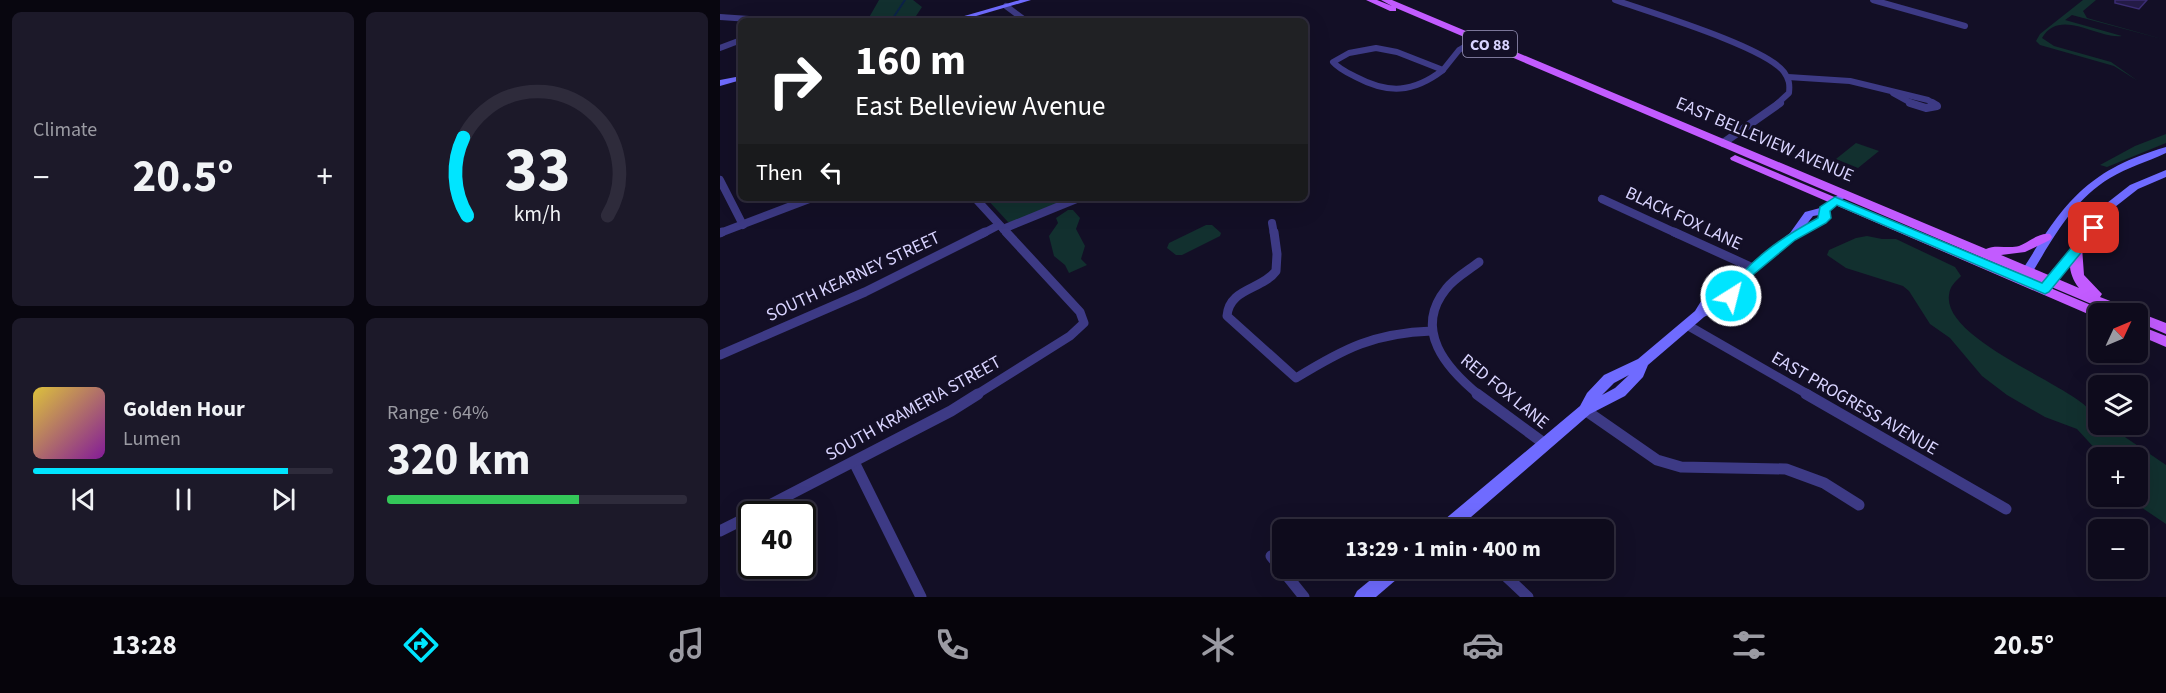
<!DOCTYPE html>
<meta charset="utf-8">
<style>
:root{--surface:#0e0b1c;--page:#1c1929;--text:#f1f3f6;--muted:#9b9ba3;--line:#2e2b3b;--accent:#00e5ff}
body{margin:0;font-family:"Source Sans 3",sans-serif;background:var(--page);color:var(--text);height:100vh;display:flex;flex-direction:column;font-size:22px;white-space:nowrap}
*{box-sizing:border-box;margin:0}
p{font-size:20px;color:var(--muted)}
.icon{flex:none;width:33px;height:33px;fill:none;stroke:currentColor;stroke-width:2;stroke-linecap:round;stroke-linejoin:round}
.map{position:relative;flex:1;overflow:hidden}
.sheet{display:flex;flex-direction:column;gap:12px;padding:12px;background:#08060f;width:720px}
.sheet>*{flex:none}
.guide{position:absolute;left:18px;top:18px;width:570px;height:183px;border-radius:9px;box-shadow:0 6px 24px #0002,0 0 0 2px var(--line);background:#202124;color:#fff;overflow:hidden}
.needle{width:39px;rotate:46deg}
.controls{position:absolute;left:1368px;top:303px;display:grid;gap:12px}
.controls a{display:grid;place-items:center;width:60px;height:60px;border-radius:9px;background:var(--surface);box-shadow:0 6px 24px #0002,0 0 0 2px var(--line);font-size:30px}
.speed{position:absolute;left:18px;top:501px;display:flex;gap:12px;font-size:30px;font-weight:700;text-align:center}
.speed>*{display:grid;place-content:center;width:78px;height:78px;border-radius:50%;background:var(--surface);box-shadow:0 6px 24px #0002,0 0 0 2px var(--line);line-height:1}
.speed .limit{border:3px solid #111;border-radius:9px;background:#fff;color:#111}
.pin{position:absolute;display:grid;place-items:center;width:51px;height:51px;color:#fff;margin:-26px;border-radius:12px;box-shadow:0 3px 9px #0006}
.me{position:absolute;width:66px;margin:-33px;rotate:36deg;stroke-linejoin:round;filter:drop-shadow(0 0 4px #0008)}
.turn{display:flex;align-items:center;gap:21px;height:126px;padding:0 18px;font-size:27px}
.turn .icon{width:78px;height:78px;stroke-width:2.5}
.turn b{display:block;font-size:42px;line-height:51px}
.then{display:flex;align-items:center;height:57px;padding:0 18px;background:#0003;gap:12px;font-size:22px}
.big{font-size:45px;font-weight:700;line-height:1.1}
.sheet .tile{flex:1;display:flex;flex-direction:column;justify-content:center;gap:9px;min-width:0;padding:0 21px;border-radius:9px;background:var(--page)}
.sheet .dial{align-items:center;gap:0}
.dial svg{height:156px;overflow:visible;fill:none;stroke:var(--line);stroke-width:7;stroke-linecap:round;text-anchor:middle}
.dial text{fill:var(--text);stroke:none}
.song{display:flex;align-items:center;gap:18px}
.cover{width:72px;height:72px;border-radius:9px;background:linear-gradient(135deg,hsl(50 70% 55%),hsl(290 70% 35%))}
.played{height:6px;border-radius:3px;background:linear-gradient(90deg,var(--accent) 85%,var(--line) 85%)}
.keys{display:flex;justify-content:space-around;direction:ltr}
.heat{display:flex;justify-content:space-between;align-items:center;font-size:33px;direction:ltr}
.charge{height:9px;border-radius:4px;background:linear-gradient(90deg,#34c759 64%,var(--line) 0)}
.sheet .tiles{flex:1;display:grid;gap:12px;grid-template-columns:repeat(2,1fr)}
.trip{position:absolute;left:552px;top:519px;width:342px;height:60px;border-radius:9px;background:var(--surface);box-shadow:0 6px 24px #0002,0 0 0 2px var(--line);font-weight:700;line-height:60px;text-align:center}
.dock{display:flex;height:96px;justify-content:space-around;align-items:center;background:#06040b;color:var(--muted)}
.dock .icon{width:42px;height:42px}
.dock .on{color:var(--accent)}
.dock b{font-size:27px;color:var(--text)}
main{display:flex;flex:1;min-height:0}
.map>svg:first-child{display:block}
.green{fill:#12302f}
.lines{fill:none;stroke-linecap:round;stroke-linejoin:round}
.stream{stroke:#0c2248;stroke-width:2}
.building{fill:#241b47;stroke:#3b2d73;stroke-width:1.5}
.street-far3{stroke:#3d3a85;stroke-width:6}
.street-far2{stroke:#3d3a85;stroke-width:8}
.street-far1{stroke:#3d3a85;stroke-width:9}
.street{stroke:#3d3a85;stroke-width:11}
.secondary{fill:#6f6bff;fill-rule:evenodd}
.primary{fill:#c25bff;fill-rule:evenodd}
.route{fill:#00e5ff;stroke:#0095a6;stroke-width:1.5}
.labels{text-anchor:middle;stroke-width:6;stroke-linejoin:round;paint-order:stroke}
.shield{fill:#130f26;stroke:#9e99be;stroke-width:1.5}
.shield-label{font-size:16px;font-weight:bold;fill:#d9d4ff}
.street-label{font-size:18px;fill:#d9d4ff;stroke:#130f26}
</style>
<main>
<section class="sheet">
<div class="tiles">
<div class="tile"><p>Climate</p>
<div class="heat"><a>−</a><b class="big">20.5°</b><a>+</a></div>
</div>
<div class="tile dial"><svg viewBox="0 0 100 80">
<path d="M14 69A42 42 0 1 1 86 69"/>
<path d="M14 69A42 42 0 0 1 12 29" stroke="#00e5ff"/>
<text x="50" y="56" font-size="32" font-weight="700">33</text>
<text x="50" y="72" font-size="11">km/h</text>
</svg></div>
<div class="tile">
<div class="song"><i class="cover"></i><div><b>Golden Hour</b><p>Lumen</p></div></div>
<div class="played"></div>
<div class="keys"><svg class="icon" aria-label="previous" viewBox="0 0 24 24"><path d="M18 5L8 12l10 7zM5 5v14"/></svg><svg class="icon" aria-label="pause" viewBox="0 0 24 24"><path d="M8 5v14M16 5v14"/></svg><svg class="icon" aria-label="next" viewBox="0 0 24 24"><path d="M6 5l10 7-10 7zM19 5v14"/></svg></div>
</div>
<div class="tile"><p>Range · 64%</p><b class="big">320 km</b><div class="charge"></div></div>
</div>
</section>
<div class="map">
<svg width="1446" height="597" viewBox="0 0 1446 597">
<rect width="100%" height="100%" fill="#130f26"/>
<!-- green -->
<g class="green">
<path d="M 159,0 L 193,0 L 202,7 L 196,16 L 203,21 L 147,21 Z"/>
<path d="M 1363,0 L 1376,0 L 1363,11 L 1367,18 L 1446,40 L 1352,15 L 1345,20 L 1402,36 C 1379,40 1340,7 1322,38 L 1334,46 L 1391,62 L 1418,81 L 1394,66 L 1320,45 L 1316,41 L 1320,34 Z"/>
<path d="M 1446,134 L 1446,143 L 1387,167 L 1380,165 L 1415,146 Z"/>
<path d="M 1136,143 L 1159,151 L 1138,168 L 1116,159 Z"/>
<path d="M 266,198 L 352,198 L 293,222 L 288,222 Z"/>
<path d="M 348,210 L 353,210 L 360,218 L 356,229 L 365,246 L 361,259 L 367,265 L 349,273 L 345,265 L 334,256 L 329,236 L 338,223 L 336,218 Z"/>
<path d="M 486,225 L 492,225 L 501,233 L 500,236 L 462,255 L 456,255 L 447,248 L 449,243 Z"/>
<path d="M 1147,236 L 1162,239 L 1176,239 L 1235,267 L 1241,276 C 1235,282 1230,286 1229,295 C 1223,339 1346,383 1370,410 L 1369,415 L 1378,424 L 1402,435 L 1446,465 L 1446,524 L 1406,497 L 1418,496 L 1418,458 L 1379,457 L 1379,453 L 1357,429 L 1325,417 L 1287,395 L 1262,376 L 1230,338 L 1210,324 L 1189,291 L 1183,286 L 1126,268 L 1107,255 L 1109,250 L 1136,238 Z"/>
</g>
<g class="lines">
<!-- stream -->
<path class="stream" d="M 171,21 L 185,0"/>
</g>
<!-- building -->
<path class="building" d="M 1395,0 L 1427,0 L 1419,9 L 1395,3 Z"/>
<g class="lines">
<!-- street-far3 -->
<g class="street-far3">
<path d="M 895,0 C 929,12 1046,47 1064,72 C 1069,79 1070,84 1069,93 L 1057,104"/>
<path d="M 1153,0 L 1245,26"/>
<path d="M 286,6 L 306,21"/>
<path d="M 0,17 L 61,21"/>
<path d="M 0,48 L 21,40"/>
<path d="M 656,48 L 677,52 L 723,70 C 693,93 668,94 636,77 C 628,73 619,69 613,62 L 629,53 Z"/>
<path d="M 723,70 L 739,50 L 751,43"/>
<path d="M 1068,77 L 1130,81 L 1208,100 L 1214,104"/>
<path d="M 1173,93 L 1193,104"/>
</g>
<!-- street-far2 -->
<g class="street-far2">
<path d="M 1190,103 L 1206,108 L 1217,106 L 1212,103"/>
<path d="M 1003,143 L 1060,103"/>
<path d="M 0,180 L 23,225"/>
<path d="M 255,198 L 288,234"/>
<path d="M 882,199 L 958,234"/>
<path d="M 552,223 L 554,234"/>
<path d="M 283,229 L 359,198"/>
<path d="M 0,233 L 92,198"/>
<path d="M 262,234 L 279,225"/>
</g>
<!-- street-far1 -->
<g class="street-far1">
<path d="M 554,232 L 557,254 L 556,271 C 542,290 509,288 507,316 L 576,378 C 625,348 654,333 712,331"/>
<path d="M 954,232 L 1033,268"/>
<path d="M 0,233 L 2,232"/>
<path d="M 759,262 C 749,270 734,278 726,289 C 693,330 726,368 759,395"/>
<path d="M 967,325 L 1089,395"/>
<path d="M 0,355 L 145,292 L 265,232"/>
<path d="M 256,395 L 350,336 L 364,323 L 360,312 L 286,232"/>
</g>
<!-- street -->
<g class="street">
<path d="M 757,394 L 825,444"/>
<path d="M 1086,394 L 1286,509"/>
<path d="M 865,410 L 937,460 L 961,467 L 1066,469 L 1104,483 L 1139,505"/>
<path d="M 134,462 L 201,597"/>
<path d="M 32,514 L 231,411 L 258,394"/>
<path d="M 0,531 L 32,515"/>
<path d="M 551,556 L 584,597"/>
<path d="M 777,568 L 808,597"/>
</g>
<!-- secondary -->
<g class="secondary">
<path d="M 300,0 L 311,0 L 239,21 L 227,21 Z"/>
<path d="M 21,76 L 21,80 L 0,86 L 0,80 Z"/>
<path d="M 1446,147 L 1446,153 C 1427,162 1408,167 1390,178 C 1350,202 1330,244 1306,283 L 1298,283 L 1296,280 C 1341,209 1360,172 1446,147 Z"/>
<path d="M 1446,170 L 1446,177 L 1418,189 L 1395,207 L 1362,252 L 1341,275 L 1329,292 L 1321,292 L 1319,289 L 1333,269 L 1354,248 L 1387,203 L 1410,185 Z"/>
<path d="M 1124,191 L 1129,194 L 1109,211 L 1109,218 L 1106,223 L 1075,239 L 1033,274 L 1025,289 L 1012,302 L 984,317 L 928,365 L 923,377 L 905,396 L 870,414 L 736,530 L 716,530 L 718,525 L 860,406 L 867,393 L 884,375 L 918,359 L 975,311 L 983,298 L 997,284 L 1025,269 L 1070,233 L 1085,212 L 1100,208 ZM 1099,215 L 1098,219 L 1086,225 L 1093,216 ZM 1016,284 L 1004,296 L 993,302 L 1005,290 ZM 909,375 L 895,388 L 882,395 L 894,383 Z"/>
<path d="M 665,568 L 686,568 L 684,573 L 656,597 L 634,597 L 637,591 Z"/>
</g>
<!-- primary -->
<g class="primary">
<path d="M 646,0 L 657,0 L 672,6 L 661,0 L 672,0 L 1266,249 C 1275,244 1289,249 1299,246 C 1310,242 1319,232 1330,234 L 1332,237 L 1330,240 L 1305,252 L 1281,255 L 1359,288 C 1349,275 1347,261 1354,247 L 1362,247 L 1364,275 L 1382,294 L 1380,297 C 1403,306 1423,314 1446,323 L 1446,334 L 1418,322 L 1418,314 L 1395,314 L 676,8 L 676,11 L 670,11 Z"/>
<path d="M 1015,155 L 1385,311 L 1387,314 L 1378,314 L 1378,318 L 1375,317 L 1011,160 L 1010,158 Z"/>
<path d="M 1418,325 L 1446,336 L 1446,347 L 1418,335 Z"/>
</g>
</g>
<!-- route -->
<path class="route" d="M 1115,197 L 1322,283 L 1370,225 L 1379,225 L 1381,228 L 1329,292 L 1325,294 L 1117,205 L 1110,211 L 1111,218 L 1106,223 L 1075,240 L 1034,274 L 1026,289 L 1016,299 L 1006,299 L 1004,296 C 1028,261 1060,238 1098,218 L 1100,207 Z"/>
<g class="labels">
<!-- shield labels -->
<rect class="shield" x="743" y="31" width="54" height="26" rx="4.5"/>
<g class="shield-label">
<text x="770" y="50">CO 88</text>
</g>
<!-- street labels -->
<g class="street-label">
<text transform="translate(1045 139) rotate(23)" y="6">EAST BELLEVIEW AVENUE</text>
<text transform="translate(964 218) rotate(25)" y="6">BLACK FOX LANE</text>
<text transform="translate(133 276) rotate(-25)" y="6">SOUTH KEARNEY STREET</text>
<text transform="translate(785 391) rotate(39)" y="6">RED FOX LANE</text>
<text transform="translate(1135 403) rotate(30)" y="6">EAST PROGRESS AVENUE</text>
<text transform="translate(193 408) rotate(-29)" y="6">SOUTH KRAMERIA STREET</text>
</g>
</g>
</svg>
<div class="controls">
<a><svg class="needle" viewBox="-14 -14 28 28"><path d="M0-13l5 13h-10z" fill="#e53935"/><path d="M0 13l5-13h-10z" fill="#9b9ba3"/></svg></a>
<a><svg class="icon" aria-label="layers" viewBox="0 0 24 24"><path d="M12 4l9 5-9 5-9-5zM3 14l9 5 9-5"/></svg></a>
<a>+</a>
<a>−</a>
</div>
<div class="speed"><div class="limit">40</div></div>
<div class="pin" style="left:1374px;top:228px;background:#d93025"><svg class="icon" aria-label="arrive" viewBox="0 0 24 24"><path d="M6 21V4h12l-3 4 3 4H6"/></svg></div>
<svg class="me" style="left:1011px;top:296px" viewBox="-20 -20 40 40"><circle r="17" fill="#00e5ff" stroke="#fff" stroke-width="3"/><path d="M0-11L8 9 0 5-8 9z" fill="#fff"/></svg>
<div class="trip">13:29 · 1 min · 400 m</div>
<div class="guide">
<div class="turn"><svg class="icon" aria-label="right" viewBox="0 0 24 24"><path d="M7 20v-9h11M14 6l5 5-5 5"/></svg><div><b>160 m</b>East Belleview Avenue</div></div>
<div class="then">Then<svg class="icon" aria-label="left" viewBox="0 0 24 24"><path d="M17 20v-9H6M10 6l-5 5 5 5"/></svg></div>
</div>
</div>
</main>
<nav class="dock">
<b>13:28</b>
<svg class="icon on" aria-label="directions" viewBox="0 0 24 24"><path d="M12 3l9 9-9 9-9-9zM9 14v-3h6M13 9l2 2-2 2"/></svg>
<svg class="icon" aria-label="music" viewBox="0 0 24 24"><path d="M9 18V5l10-2v13"/><circle cx="6" cy="18" r="3"/><circle cx="16" cy="16" r="3"/></svg>
<svg class="icon" aria-label="phone" viewBox="0 0 24 24"><path d="M5 4h4l2 5-3 2q2 4 5 5l2-3 5 2v4C11 20 4 13 5 4z"/></svg>
<svg class="icon" aria-label="climate" viewBox="0 0 24 24"><path d="M12 3v18M4 7l16 10M4 17L20 7"/></svg>
<svg class="icon" aria-label="car" viewBox="0 0 24 24"><path d="M5 17H2v-5l4-1 3-4h7l3 4 3 1v5h-3M9 17h6M6 11h13"/><circle cx="7" cy="17" r="2"/><circle cx="17" cy="17" r="2"/></svg>
<svg class="icon" aria-label="filters" viewBox="0 0 24 24"><path d="M4 7h16M4 17h16"/><circle cx="9" cy="7" r="2"/><circle cx="15" cy="17" r="2"/></svg>
<b>20.5°</b>
</nav>
